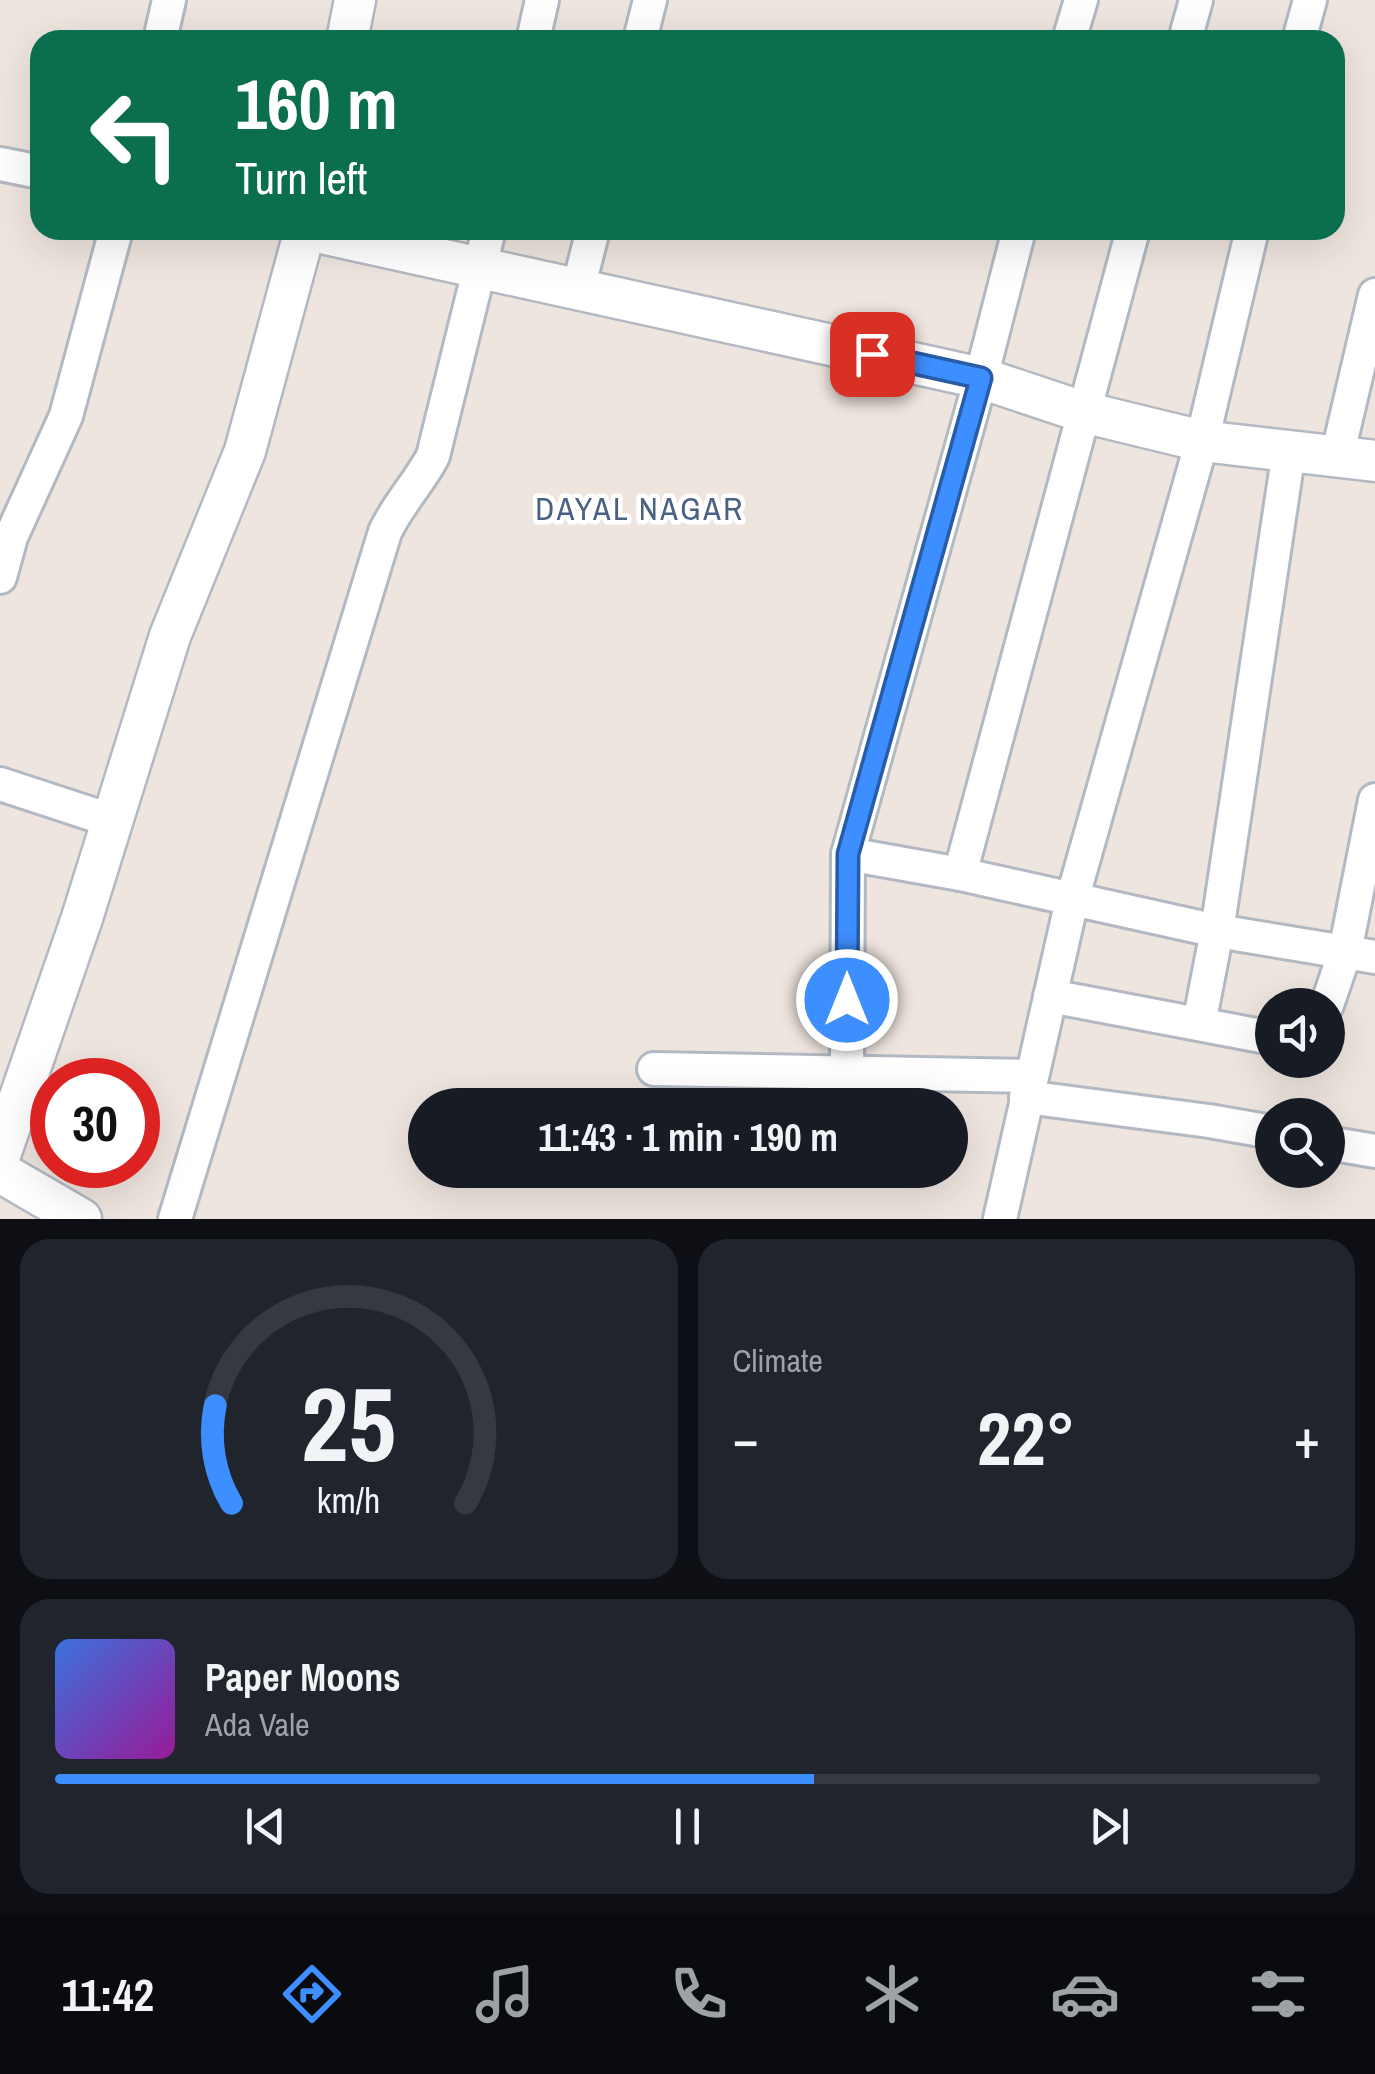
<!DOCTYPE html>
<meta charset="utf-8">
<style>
:root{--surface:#171b24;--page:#20242c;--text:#f1f3f6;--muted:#9ea1a6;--line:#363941;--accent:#3d8eff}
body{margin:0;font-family:"Archivo Narrow",sans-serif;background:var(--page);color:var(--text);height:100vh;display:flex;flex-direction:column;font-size:38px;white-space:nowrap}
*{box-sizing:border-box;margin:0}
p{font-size:32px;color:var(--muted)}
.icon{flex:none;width:55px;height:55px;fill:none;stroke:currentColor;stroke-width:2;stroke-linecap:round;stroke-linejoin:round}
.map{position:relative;height:1219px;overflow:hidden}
.side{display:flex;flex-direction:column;gap:20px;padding:20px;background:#0d0f14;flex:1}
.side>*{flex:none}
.banner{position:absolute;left:30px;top:30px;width:1315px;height:210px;border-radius:30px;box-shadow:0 10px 40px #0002;background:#0b6e4f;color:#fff;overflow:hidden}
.tools{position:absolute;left:1255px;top:988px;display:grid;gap:20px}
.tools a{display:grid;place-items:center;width:90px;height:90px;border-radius:50%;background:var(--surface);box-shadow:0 10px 40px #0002;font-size:50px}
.speed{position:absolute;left:30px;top:1058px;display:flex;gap:20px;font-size:50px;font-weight:700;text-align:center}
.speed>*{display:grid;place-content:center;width:130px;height:130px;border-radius:50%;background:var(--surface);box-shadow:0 10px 40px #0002;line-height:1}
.speed .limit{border:15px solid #d22;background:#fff;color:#111}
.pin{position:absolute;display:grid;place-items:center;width:85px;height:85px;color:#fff;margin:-42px;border-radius:20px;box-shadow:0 5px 15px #0006}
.me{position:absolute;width:110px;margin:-55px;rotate:0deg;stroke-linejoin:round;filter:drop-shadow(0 0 8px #0008)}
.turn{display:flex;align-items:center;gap:35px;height:210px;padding:0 40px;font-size:45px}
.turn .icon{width:130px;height:130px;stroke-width:2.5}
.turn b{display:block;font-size:70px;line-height:85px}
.big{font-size:75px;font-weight:800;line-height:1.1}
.side .tile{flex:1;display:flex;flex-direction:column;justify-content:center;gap:15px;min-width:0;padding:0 35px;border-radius:30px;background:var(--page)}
.side .dial{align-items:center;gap:0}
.dial svg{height:260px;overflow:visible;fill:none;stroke:var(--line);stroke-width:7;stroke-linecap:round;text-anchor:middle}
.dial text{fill:var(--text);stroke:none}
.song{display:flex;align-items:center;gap:30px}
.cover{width:120px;height:120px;border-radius:15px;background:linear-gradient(135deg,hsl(220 70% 55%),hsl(300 70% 35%))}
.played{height:10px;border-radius:5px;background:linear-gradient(90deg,var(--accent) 60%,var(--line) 60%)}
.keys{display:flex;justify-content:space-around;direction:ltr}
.heat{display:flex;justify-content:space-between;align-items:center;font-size:55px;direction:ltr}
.side .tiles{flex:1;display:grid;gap:20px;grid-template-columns:1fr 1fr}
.tile:last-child{grid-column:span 2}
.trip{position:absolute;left:408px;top:1088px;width:560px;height:100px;border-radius:50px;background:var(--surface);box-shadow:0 10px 40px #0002;font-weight:800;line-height:100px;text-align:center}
.dock{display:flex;height:160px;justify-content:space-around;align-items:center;background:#090b0e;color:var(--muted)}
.dock .icon{width:70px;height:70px}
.dock .on{color:var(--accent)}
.dock b{font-size:45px;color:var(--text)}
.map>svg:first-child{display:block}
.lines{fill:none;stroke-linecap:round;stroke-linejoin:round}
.minor-casing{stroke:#b3b9c2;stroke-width:38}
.tertiary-casing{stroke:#b3b9c2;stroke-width:45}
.minor{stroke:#fff;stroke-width:32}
.tertiary{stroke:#fff;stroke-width:40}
.route-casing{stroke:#285ca6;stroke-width:25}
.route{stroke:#3d8eff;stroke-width:18}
.labels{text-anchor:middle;stroke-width:9;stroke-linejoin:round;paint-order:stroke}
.neighbourhood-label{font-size:32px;letter-spacing:2.5px;fill:#496182;stroke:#fff}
</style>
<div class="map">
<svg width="1375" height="1219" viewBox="0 0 1375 1219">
<rect width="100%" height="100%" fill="#efe5df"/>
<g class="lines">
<!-- minor casing -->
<g class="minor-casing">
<g id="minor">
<path d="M 160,40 L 169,0"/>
<path d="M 533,40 L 542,0"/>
<path d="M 640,40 L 650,0"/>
<path d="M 1069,40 L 1081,0"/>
<path d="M 1185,40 L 1196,0"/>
<path d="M 1299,40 L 1310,0"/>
<path d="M 0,164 L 40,172"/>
<path d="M 578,289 L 593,230"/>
<path d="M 1337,457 L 1375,295"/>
<path d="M 0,577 L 11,537 L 66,416 L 116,230"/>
<path d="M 0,784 L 113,821"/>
<path d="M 848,854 L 981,378 L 1019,230"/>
<path d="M 960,874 L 1133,230"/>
<path d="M 1050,996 L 1272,1038"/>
<path d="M 1327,1005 L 1345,952 L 1375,800"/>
<path d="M 1199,1024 L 1217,931 L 1289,451"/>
<path d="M 654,1069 L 1030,1076"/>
<path d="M 847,1073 L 848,854 L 960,874 L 1217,931 L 1375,957"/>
<path d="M 1026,1097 L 1209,1121 L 1272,1132"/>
<path d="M 1328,1143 L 1375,1151"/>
<path d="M 175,1219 L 385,532 C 398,504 419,483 433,456 L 489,230"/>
<path d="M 1000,1219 L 1072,900 L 1202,441 L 1252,230"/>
</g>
</g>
<!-- tertiary casing -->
<g class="tertiary-casing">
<g id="tertiary">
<path d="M 347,40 L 355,0"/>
<path d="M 308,230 L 981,378 L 1083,412 L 1202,441 L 1375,461"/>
<path d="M 0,1155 L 82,918 L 170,636 L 245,451 L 305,230"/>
<path d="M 0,1172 L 81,1219"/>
</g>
</g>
<!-- minor -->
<use href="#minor" class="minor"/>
<!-- tertiary -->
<use href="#tertiary" class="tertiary"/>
</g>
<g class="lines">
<!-- route casing -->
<g class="route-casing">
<path id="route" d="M 847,1000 L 848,854 L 981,378 L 872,354"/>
</g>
<!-- route -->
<use href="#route" class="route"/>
</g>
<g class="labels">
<!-- neighbourhood labels -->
<g class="neighbourhood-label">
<text x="640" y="520">DAYAL NAGAR</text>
</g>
</g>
</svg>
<div class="tools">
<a><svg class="icon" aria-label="sound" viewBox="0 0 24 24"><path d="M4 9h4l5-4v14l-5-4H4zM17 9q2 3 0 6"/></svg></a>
<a><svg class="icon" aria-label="search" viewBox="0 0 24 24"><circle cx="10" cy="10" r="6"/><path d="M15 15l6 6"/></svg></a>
</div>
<div class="speed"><div class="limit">30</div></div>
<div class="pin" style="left:872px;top:354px;background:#d93025"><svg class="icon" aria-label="arrive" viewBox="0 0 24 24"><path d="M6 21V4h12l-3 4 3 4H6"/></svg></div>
<svg class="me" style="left:847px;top:1000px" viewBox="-20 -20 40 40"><circle r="17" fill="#3d8eff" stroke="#fff" stroke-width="3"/><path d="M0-11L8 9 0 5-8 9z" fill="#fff"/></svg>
<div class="trip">11:43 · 1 min · 190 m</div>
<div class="banner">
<div class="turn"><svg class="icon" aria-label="left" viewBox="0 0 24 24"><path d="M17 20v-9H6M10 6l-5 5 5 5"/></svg><div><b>160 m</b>Turn left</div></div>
</div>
</div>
<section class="side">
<div class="tiles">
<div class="tile dial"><svg viewBox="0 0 100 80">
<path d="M14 69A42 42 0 1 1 86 69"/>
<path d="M14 69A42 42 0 0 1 9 39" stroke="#3d8eff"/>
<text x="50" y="56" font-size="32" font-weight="700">25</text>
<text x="50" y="72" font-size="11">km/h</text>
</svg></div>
<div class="tile"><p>Climate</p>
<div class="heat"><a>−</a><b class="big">22°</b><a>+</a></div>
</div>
<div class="tile">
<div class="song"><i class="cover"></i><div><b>Paper Moons</b><p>Ada Vale</p></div></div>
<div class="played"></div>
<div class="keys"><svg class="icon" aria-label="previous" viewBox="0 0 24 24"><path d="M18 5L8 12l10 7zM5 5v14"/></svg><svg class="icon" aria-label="pause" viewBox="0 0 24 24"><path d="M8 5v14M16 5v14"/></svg><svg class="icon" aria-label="next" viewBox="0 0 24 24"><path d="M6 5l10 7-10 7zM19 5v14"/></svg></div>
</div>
</div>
</section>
<nav class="dock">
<b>11:42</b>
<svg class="icon on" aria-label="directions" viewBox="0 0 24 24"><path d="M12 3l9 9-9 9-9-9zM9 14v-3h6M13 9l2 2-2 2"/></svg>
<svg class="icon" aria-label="music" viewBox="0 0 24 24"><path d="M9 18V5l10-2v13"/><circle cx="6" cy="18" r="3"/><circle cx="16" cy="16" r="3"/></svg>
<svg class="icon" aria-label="phone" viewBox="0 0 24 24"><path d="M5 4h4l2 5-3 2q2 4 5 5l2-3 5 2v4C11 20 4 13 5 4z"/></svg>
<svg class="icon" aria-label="climate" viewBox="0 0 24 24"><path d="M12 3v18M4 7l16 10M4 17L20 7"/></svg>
<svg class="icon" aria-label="car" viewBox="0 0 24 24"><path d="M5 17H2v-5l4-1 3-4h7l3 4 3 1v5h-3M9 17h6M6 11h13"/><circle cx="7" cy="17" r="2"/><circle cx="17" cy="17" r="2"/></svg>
<svg class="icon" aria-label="filters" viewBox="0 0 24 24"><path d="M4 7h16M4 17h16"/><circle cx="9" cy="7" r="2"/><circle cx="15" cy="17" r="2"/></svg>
</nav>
